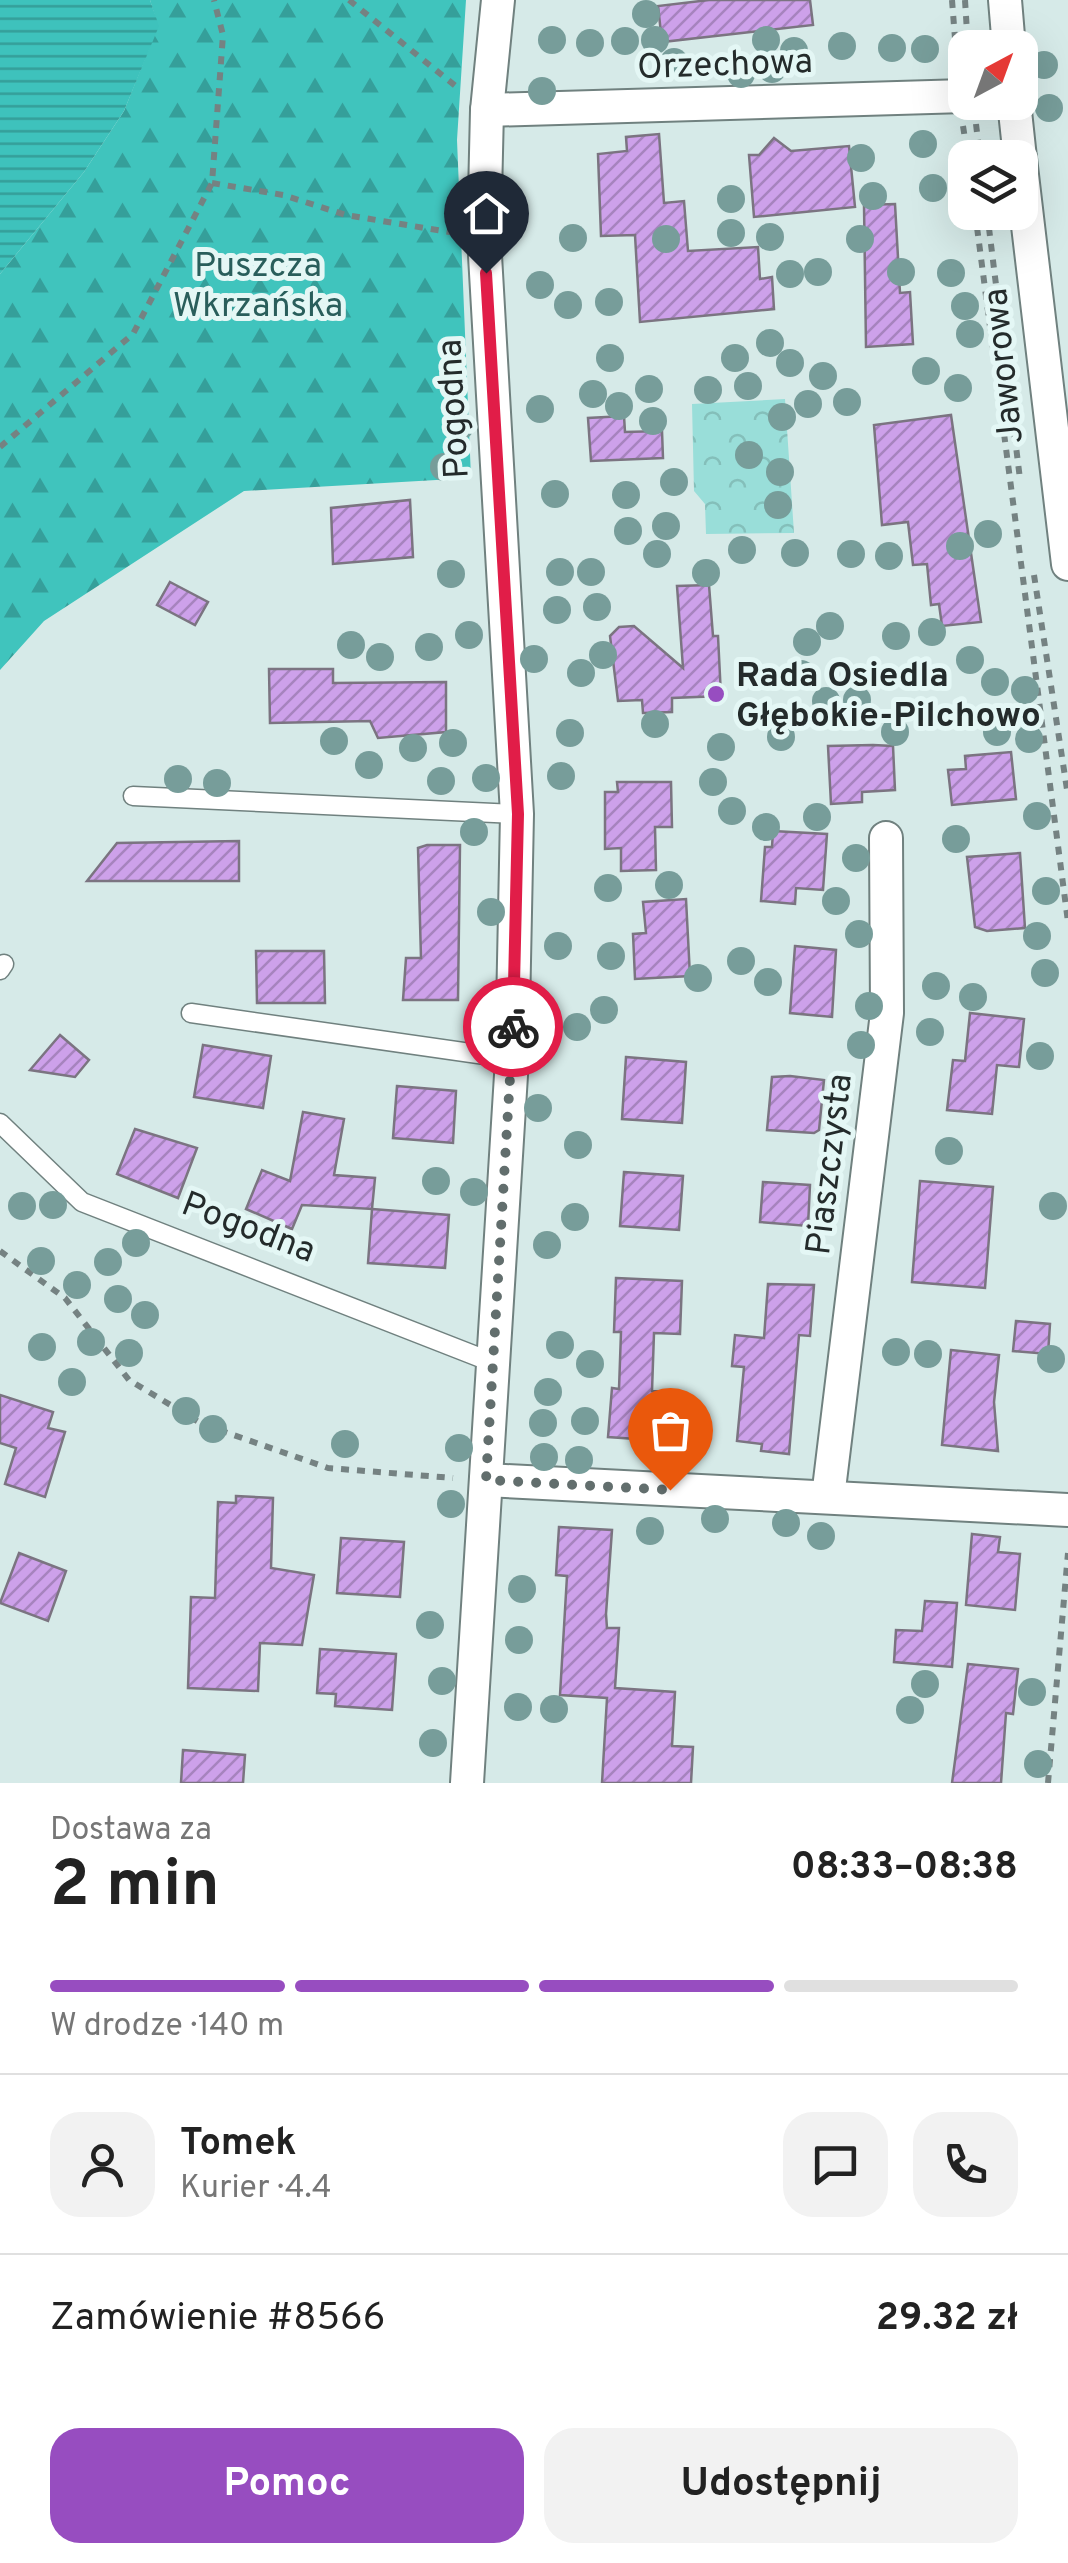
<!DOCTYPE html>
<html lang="pl">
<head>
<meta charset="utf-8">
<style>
	:root { --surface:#fff; --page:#f2f2f2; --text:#222; --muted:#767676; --line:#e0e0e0; --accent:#974dc0 }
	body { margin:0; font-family:Overpass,sans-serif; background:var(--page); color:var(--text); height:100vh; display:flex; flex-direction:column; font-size:38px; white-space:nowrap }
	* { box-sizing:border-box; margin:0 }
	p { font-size:32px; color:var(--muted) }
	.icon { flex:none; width:55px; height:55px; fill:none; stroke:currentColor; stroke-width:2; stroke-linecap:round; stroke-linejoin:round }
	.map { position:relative; height:1783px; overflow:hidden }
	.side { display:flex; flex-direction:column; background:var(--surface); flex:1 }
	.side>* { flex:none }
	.needle { width:65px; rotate:41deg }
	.buttons { position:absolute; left:948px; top:30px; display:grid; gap:20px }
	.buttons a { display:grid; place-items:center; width:90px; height:90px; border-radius:20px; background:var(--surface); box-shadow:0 10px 40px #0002; font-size:50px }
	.pin { position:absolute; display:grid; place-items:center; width:85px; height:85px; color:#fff; margin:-102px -42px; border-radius:50% 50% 50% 0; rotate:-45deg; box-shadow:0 0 10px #0007 }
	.pin .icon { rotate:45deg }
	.courier { position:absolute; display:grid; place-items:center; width:100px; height:100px; margin:-50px; border:8px solid #e11d48; border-radius:50%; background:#fff; color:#222; box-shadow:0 2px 12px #0007 }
	.headline em { font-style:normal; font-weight:700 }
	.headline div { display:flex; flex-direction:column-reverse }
	.headline { display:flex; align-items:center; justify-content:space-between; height:170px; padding:0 50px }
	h1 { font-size:65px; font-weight:700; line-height:75px }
	.bar { display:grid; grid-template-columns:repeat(4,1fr); gap:15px 10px; align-content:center; height:120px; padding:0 50px }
	.bar i { height:12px; border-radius:8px; background:var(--line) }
	.bar .selected { background:var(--accent) }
	.bar p { grid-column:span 4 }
	.line { display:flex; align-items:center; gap:25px; padding:0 50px; border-top:2px solid var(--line) }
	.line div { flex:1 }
	.round { display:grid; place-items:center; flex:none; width:105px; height:105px; border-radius:30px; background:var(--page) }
	.action { display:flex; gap:20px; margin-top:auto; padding:20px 50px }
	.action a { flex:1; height:115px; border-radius:30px; background:var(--accent); color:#fff; font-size:40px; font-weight:700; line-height:115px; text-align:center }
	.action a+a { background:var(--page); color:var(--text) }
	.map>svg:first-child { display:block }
</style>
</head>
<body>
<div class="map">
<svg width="1068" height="1783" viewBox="0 0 1068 1783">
	<defs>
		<pattern id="forest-firs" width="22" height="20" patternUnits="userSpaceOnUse" patternTransform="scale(2.5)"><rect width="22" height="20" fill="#40c4bd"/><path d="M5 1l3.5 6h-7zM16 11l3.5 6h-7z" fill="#359f9a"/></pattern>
		<pattern id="park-crowns" width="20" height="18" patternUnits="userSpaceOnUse" patternTransform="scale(2.5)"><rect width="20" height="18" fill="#99ded9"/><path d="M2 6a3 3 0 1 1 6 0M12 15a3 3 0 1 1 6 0" fill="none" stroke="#84bfba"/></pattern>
		<pattern id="water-rules" width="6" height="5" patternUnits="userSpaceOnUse" patternTransform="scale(2.5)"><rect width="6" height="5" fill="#3ec2bc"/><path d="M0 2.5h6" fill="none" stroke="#349e99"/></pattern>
		<pattern id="building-hatch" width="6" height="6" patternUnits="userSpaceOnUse" patternTransform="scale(2.5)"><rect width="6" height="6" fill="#cda1ea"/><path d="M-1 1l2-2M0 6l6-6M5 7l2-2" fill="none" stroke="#a683be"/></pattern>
	</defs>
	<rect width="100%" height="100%" fill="#d6eae8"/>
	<path fill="url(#forest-firs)" d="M150,0H466L457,140L471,478L244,491L44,621L0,670V274L84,172L124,111L158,26Z"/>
	<path fill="url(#park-crowns)" d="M785,399L794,533L706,534L705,504L694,491L692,404Z"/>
	<path fill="url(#water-rules)" d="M0,0H150L159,26L124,111L84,172L0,274Z"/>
	<g fill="url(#building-hatch)" stroke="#7b7481" stroke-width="2.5">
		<path d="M709,0H810L813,25L662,42L658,6Z"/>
		<path d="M659,134L664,203L684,201L688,251L758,247L760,279L772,277L774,309L640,322L635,235L601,236L598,154L627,151L626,137Z"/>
		<path d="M774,138L791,151L849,146L855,207L754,217L749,155H759Z"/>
		<path d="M895,204L900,293L910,292L913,344L866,347L864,205Z"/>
		<path d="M951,415L981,622L942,626L939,604L931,605L927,564L913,565L908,522L882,525L874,425Z"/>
		<path d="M624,416L625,432L662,431L663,458L591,461L588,418Z"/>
		<path d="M410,500L413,557L333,564L331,508Z"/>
		<path d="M170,582L208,602L195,625L157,605Z"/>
		<path d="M709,585L713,636H718L721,696L672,698V712L643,713L642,700L618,701L610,636L619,627L634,626L683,668L677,586Z"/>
		<path d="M269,669H333V683L446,682V732L378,738L370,721L270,723Z"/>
		<path d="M873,745L893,746L895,790L862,792V802L831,804L828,746Z"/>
		<path d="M1011,752L1016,799L952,805L948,770L966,769L965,756Z"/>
		<path d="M617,782H671L672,827H655L656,870L621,871V848L605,849V792H618Z"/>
		<path d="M773,831L827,834L823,890L796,888L795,904L761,901L765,847H772Z"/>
		<path d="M239,841V881H87L117,843Z"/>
		<path d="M427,845H460L458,1000H403L406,958H421L418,848Z"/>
		<path d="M1020,853L1025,928L987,931L975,927L967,857Z"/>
		<path d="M686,899L690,976L635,979L633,934L646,933L643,902Z"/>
		<path d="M795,946L836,950L832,1017L790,1013Z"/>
		<path d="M256,951H324L325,1003H257Z"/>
		<path d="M970,1013L1024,1019L1019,1067L997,1065L992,1114L947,1110L953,1060L965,1061Z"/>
		<path d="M60,1035L89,1060L75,1077L30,1070Z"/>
		<path d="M203,1045L271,1056L263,1108L194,1097Z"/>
		<path d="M626,1057L686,1062L682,1123L622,1119Z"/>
		<path d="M790,1076L824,1080L819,1130L814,1133L767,1130L772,1077Z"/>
		<path d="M397,1086L456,1091L453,1143L393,1138Z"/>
		<path d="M303,1112L344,1119L334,1175L375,1178L372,1209L302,1205L292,1229L246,1209L262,1170L290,1181Z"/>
		<path d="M135,1129L197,1148L178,1198L117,1174Z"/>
		<path d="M624,1172L683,1176L679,1230L620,1226Z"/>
		<path d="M920,1181L993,1187L985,1288L912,1282Z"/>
		<path d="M763,1182L810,1185L808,1226L760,1222Z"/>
		<path d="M372,1209L449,1215L445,1268L368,1263Z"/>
		<path d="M616,1278L682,1281L680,1334L654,1333L652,1391L669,1392L665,1441L608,1437L612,1388L619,1389L621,1332H614Z"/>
		<path d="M768,1284L814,1285L810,1336L799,1335L789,1454L761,1451L762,1444L737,1441L744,1367L732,1366L735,1335L764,1338Z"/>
		<path d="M1016,1321L1050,1324L1048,1354L1013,1351Z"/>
		<path d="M951,1350L999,1355L994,1402L998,1451L942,1445Z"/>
		<path d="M0,1395L53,1412L48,1428L65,1432L45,1497L5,1484L16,1448L0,1443Z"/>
		<path d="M236,1496L273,1498L271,1568L314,1575L302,1645L260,1643L258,1691L188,1688L191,1597L215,1598L218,1502L236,1503Z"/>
		<path d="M559,1527L612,1530L606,1614L607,1628H619L615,1688L675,1692L672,1746L693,1747L691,1783H602L607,1698L560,1695L567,1576L556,1575Z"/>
		<path d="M972,1534L1000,1537L998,1552L1020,1554L1015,1610L966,1605Z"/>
		<path d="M341,1538L404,1542L400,1597L337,1593Z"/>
		<path d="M19,1553L66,1571L48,1621L0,1603Z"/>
		<path d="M925,1601L957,1603L952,1667L894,1662L896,1630L922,1631Z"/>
		<path d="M320,1649L396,1654L392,1710L335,1706L336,1694L317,1693Z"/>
		<path d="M968,1664L1018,1669L1013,1714L1006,1713L1001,1783H952Z"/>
		<path d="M183,1750L245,1755L243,1783H181Z"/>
	</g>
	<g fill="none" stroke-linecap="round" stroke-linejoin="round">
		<defs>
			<g id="service">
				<path d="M133,796L517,814"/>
				<path d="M0,970L4,964"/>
				<path d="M191,1013L512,1059"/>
				<path d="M0,1123L82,1202L494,1363"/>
			</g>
			<g id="minor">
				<path d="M1005,0L1009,48"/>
				<path d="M1014,102L1020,158"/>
				<path d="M487,110L965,96"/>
				<path d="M1020,158L1068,564"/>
				<path d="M486,1480L1068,1510"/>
				<path d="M828,1497L887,1013L886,838"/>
				<path d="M467,1783L512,1059L517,814L484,238L487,110L498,0"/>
			</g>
		</defs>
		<use href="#service" stroke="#70817f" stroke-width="21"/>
		<use href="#minor" stroke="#70817f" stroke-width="36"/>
		<g stroke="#758282" stroke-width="6" stroke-dasharray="8 8" stroke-linecap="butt">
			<path d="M349,0L458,88"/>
			<path d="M952,0L957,64"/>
			<path d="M965,0L968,48"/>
			<path d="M976,124L980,158"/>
			<path d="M963,126L968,158"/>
			<path d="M212,183L283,195L346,215L455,233"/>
			<path d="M975,212L1068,922"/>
			<path d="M987,212L1020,479"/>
			<path d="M0,447L133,334L212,183L223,35L214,0"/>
			<path d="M1034,575L1068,796"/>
			<path d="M0,1251L65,1298L129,1380L202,1424L328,1468L453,1478"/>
			<path d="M1048,1783L1068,1553"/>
		</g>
		<use href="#service" stroke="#fff" stroke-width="18"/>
		<use href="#minor" stroke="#fff" stroke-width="32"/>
	</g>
	<g fill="#779d9a">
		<circle cx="646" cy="14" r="14"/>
		<circle cx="552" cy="40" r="14"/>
		<circle cx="655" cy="40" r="14"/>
		<circle cx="766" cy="40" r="14"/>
		<circle cx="625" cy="41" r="14"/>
		<circle cx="590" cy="43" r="14"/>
		<circle cx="842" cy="46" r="14"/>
		<circle cx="892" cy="48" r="14"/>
		<circle cx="925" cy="49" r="14"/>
		<circle cx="794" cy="51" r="14"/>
		<circle cx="674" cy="62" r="14"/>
		<circle cx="1044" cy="65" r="14"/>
		<circle cx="772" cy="69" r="14"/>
		<circle cx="741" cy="74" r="14"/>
		<circle cx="542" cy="91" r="14"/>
		<circle cx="1049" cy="108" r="14"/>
		<circle cx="923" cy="144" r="14"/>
		<circle cx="861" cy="158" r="14"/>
		<circle cx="933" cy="188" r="14"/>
		<circle cx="873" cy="196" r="14"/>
		<circle cx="731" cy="199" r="14"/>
		<circle cx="731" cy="233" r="14"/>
		<circle cx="770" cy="237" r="14"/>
		<circle cx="573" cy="238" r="14"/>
		<circle cx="666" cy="239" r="14"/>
		<circle cx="860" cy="239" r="14"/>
		<circle cx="818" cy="272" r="14"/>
		<circle cx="901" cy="272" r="14"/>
		<circle cx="951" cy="273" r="14"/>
		<circle cx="790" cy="274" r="14"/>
		<circle cx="540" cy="285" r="14"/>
		<circle cx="609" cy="302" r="14"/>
		<circle cx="568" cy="305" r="14"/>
		<circle cx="965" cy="306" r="14"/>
		<circle cx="970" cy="334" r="14"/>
		<circle cx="770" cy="343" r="14"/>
		<circle cx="610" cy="358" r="14"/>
		<circle cx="735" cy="358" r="14"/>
		<circle cx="790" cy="363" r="14"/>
		<circle cx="926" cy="371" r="14"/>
		<circle cx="823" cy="376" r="14"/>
		<circle cx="748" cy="386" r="14"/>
		<circle cx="958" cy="388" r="14"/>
		<circle cx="649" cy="389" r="14"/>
		<circle cx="708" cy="390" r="14"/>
		<circle cx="593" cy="394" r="14"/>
		<circle cx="847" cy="402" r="14"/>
		<circle cx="808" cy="404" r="14"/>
		<circle cx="619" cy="406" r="14"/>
		<circle cx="540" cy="409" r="14"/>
		<circle cx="782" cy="417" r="14"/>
		<circle cx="653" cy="421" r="14"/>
		<circle cx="460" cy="426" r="14"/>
		<circle cx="749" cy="455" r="14"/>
		<circle cx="444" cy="467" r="14"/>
		<circle cx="780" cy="472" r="14"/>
		<circle cx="674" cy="482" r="14"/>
		<circle cx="555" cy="494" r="14"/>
		<circle cx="626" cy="495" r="14"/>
		<circle cx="778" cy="505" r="14"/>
		<circle cx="666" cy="526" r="14"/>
		<circle cx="628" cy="531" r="14"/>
		<circle cx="988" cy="534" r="14"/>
		<circle cx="960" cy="546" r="14"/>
		<circle cx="742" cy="550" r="14"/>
		<circle cx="795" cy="553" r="14"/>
		<circle cx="657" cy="554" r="14"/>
		<circle cx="851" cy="554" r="14"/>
		<circle cx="889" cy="556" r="14"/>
		<circle cx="560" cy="572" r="14"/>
		<circle cx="591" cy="572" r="14"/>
		<circle cx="706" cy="573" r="14"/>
		<circle cx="451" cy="574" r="14"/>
		<circle cx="597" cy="607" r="14"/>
		<circle cx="557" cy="610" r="14"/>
		<circle cx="830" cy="626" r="14"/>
		<circle cx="932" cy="632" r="14"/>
		<circle cx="469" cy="635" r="14"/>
		<circle cx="896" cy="636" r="14"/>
		<circle cx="807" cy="642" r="14"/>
		<circle cx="351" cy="645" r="14"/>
		<circle cx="429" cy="647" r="14"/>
		<circle cx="603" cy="655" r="14"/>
		<circle cx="380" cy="657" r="14"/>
		<circle cx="534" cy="659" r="14"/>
		<circle cx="970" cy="660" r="14"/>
		<circle cx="581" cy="673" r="14"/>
		<circle cx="801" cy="674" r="14"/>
		<circle cx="995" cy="682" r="14"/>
		<circle cx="1025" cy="690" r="14"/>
		<circle cx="857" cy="700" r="14"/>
		<circle cx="826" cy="701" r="14"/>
		<circle cx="655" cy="724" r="14"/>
		<circle cx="895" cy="732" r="14"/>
		<circle cx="997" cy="732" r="14"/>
		<circle cx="570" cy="733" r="14"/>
		<circle cx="781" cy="737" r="14"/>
		<circle cx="1029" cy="739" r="14"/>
		<circle cx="334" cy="741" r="14"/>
		<circle cx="453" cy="743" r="14"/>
		<circle cx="721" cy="747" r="14"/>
		<circle cx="413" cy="748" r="14"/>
		<circle cx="369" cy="765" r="14"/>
		<circle cx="561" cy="776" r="14"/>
		<circle cx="486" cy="778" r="14"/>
		<circle cx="178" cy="779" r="14"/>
		<circle cx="441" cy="781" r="14"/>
		<circle cx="713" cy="782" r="14"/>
		<circle cx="217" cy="783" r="14"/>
		<circle cx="732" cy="811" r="14"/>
		<circle cx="1037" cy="816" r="14"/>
		<circle cx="817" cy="817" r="14"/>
		<circle cx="766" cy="827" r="14"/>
		<circle cx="474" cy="832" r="14"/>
		<circle cx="956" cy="839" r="14"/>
		<circle cx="856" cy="858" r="14"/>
		<circle cx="669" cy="885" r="14"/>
		<circle cx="608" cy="888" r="14"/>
		<circle cx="1046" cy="891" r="14"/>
		<circle cx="836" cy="901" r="14"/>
		<circle cx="491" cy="912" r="14"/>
		<circle cx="859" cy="934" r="14"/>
		<circle cx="1037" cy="936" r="14"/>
		<circle cx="558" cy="946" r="14"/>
		<circle cx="611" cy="956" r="14"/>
		<circle cx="741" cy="961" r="14"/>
		<circle cx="1045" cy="973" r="14"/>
		<circle cx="698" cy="978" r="14"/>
		<circle cx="768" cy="982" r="14"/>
		<circle cx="936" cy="986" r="14"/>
		<circle cx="973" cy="997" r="14"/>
		<circle cx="540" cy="1006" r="14"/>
		<circle cx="869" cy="1006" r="14"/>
		<circle cx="604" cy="1010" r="14"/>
		<circle cx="577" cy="1027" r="14"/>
		<circle cx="930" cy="1032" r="14"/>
		<circle cx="861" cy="1045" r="14"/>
		<circle cx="1040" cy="1056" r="14"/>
		<circle cx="538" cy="1108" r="14"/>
		<circle cx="578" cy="1145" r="14"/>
		<circle cx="949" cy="1151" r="14"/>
		<circle cx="436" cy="1181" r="14"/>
		<circle cx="474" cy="1192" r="14"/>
		<circle cx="53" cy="1205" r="14"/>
		<circle cx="22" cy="1206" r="14"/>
		<circle cx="1053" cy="1206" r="14"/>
		<circle cx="575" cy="1217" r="14"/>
		<circle cx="136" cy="1243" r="14"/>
		<circle cx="547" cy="1245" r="14"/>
		<circle cx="41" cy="1261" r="14"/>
		<circle cx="108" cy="1262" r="14"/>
		<circle cx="77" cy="1285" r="14"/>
		<circle cx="118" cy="1299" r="14"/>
		<circle cx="145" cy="1315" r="14"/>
		<circle cx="91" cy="1342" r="14"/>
		<circle cx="560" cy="1345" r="14"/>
		<circle cx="42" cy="1347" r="14"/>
		<circle cx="896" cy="1352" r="14"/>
		<circle cx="129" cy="1353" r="14"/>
		<circle cx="928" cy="1354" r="14"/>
		<circle cx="1051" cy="1359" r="14"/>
		<circle cx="590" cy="1364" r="14"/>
		<circle cx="72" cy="1382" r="14"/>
		<circle cx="548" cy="1392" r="14"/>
		<circle cx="186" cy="1411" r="14"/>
		<circle cx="585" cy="1421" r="14"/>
		<circle cx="543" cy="1423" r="14"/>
		<circle cx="213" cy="1429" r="14"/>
		<circle cx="345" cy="1444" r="14"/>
		<circle cx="459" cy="1448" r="14"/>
		<circle cx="544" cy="1457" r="14"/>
		<circle cx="579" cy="1460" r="14"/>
		<circle cx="451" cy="1504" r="14"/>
		<circle cx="715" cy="1519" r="14"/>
		<circle cx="786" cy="1523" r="14"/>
		<circle cx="650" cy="1531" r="14"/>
		<circle cx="821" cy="1536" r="14"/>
		<circle cx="522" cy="1589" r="14"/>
		<circle cx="430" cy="1625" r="14"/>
		<circle cx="519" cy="1640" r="14"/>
		<circle cx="442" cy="1681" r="14"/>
		<circle cx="925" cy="1684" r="14"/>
		<circle cx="1032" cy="1692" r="14"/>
		<circle cx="518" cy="1707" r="14"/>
		<circle cx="554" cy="1709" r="14"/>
		<circle cx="910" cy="1710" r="14"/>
		<circle cx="433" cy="1743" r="14"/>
		<circle cx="1038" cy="1764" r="14"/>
	</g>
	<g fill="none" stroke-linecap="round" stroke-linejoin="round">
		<path stroke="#626e6d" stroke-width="10" stroke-dasharray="0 18" d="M513,1027L486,1480L670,1490"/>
		<path stroke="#e11d48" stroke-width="12" d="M486,273L518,814L513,1027"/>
	</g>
	<circle fill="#974dc0" stroke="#e4f7f5" stroke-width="4" cx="716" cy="694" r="10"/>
	<g text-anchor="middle" stroke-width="10" stroke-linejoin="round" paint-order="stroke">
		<g font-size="35" fill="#242b2b" stroke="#e4f7f5">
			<text transform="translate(725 63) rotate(-2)" y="12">Orzechowa</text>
			<text transform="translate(1002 366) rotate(-96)" y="12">Jaworowa</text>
			<text transform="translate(452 409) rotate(-93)" y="12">Pogodna</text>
			<text transform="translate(828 1164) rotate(-83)" y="12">Piaszczysta</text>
			<text transform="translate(249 1226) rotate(21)" y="12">Pogodna</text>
		</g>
		<g font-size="35" fill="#295e5b" stroke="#e4f7f5">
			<text x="258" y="276">Puszcza<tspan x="258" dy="40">Wkrzańska</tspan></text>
		</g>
		<g font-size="35" font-weight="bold" fill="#242b2b" stroke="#e4f7f5" text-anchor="start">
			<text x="736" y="686">Rada Osiedla<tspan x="736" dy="40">Głębokie-Pilchowo</tspan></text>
		</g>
	</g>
</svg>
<div class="buttons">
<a><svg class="needle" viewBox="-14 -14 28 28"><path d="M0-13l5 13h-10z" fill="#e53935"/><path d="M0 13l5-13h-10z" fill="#767676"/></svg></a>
<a><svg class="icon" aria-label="layers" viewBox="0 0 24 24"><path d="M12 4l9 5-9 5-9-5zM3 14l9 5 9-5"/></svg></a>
</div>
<div class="pin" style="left:670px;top:1490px;background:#ea580c"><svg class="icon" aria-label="bag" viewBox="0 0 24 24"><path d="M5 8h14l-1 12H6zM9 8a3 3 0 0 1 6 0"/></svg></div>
<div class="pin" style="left:486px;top:273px;background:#1f2937"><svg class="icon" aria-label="home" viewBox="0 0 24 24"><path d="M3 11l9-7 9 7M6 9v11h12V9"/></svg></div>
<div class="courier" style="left:513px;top:1027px"><svg class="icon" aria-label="bike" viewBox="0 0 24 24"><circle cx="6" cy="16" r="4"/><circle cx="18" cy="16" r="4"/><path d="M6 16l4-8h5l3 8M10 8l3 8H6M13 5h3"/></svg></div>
</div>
<section class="side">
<div class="headline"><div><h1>2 min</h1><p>Dostawa za</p></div><em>08:33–08:38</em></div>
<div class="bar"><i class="selected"></i><i class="selected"></i><i class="selected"></i><i></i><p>W drodze · 140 m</p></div>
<div class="line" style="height:180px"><a class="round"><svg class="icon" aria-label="person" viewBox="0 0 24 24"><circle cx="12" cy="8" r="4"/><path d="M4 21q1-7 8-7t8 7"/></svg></a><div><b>Tomek</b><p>Kurier · 4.4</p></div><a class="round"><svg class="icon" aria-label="chat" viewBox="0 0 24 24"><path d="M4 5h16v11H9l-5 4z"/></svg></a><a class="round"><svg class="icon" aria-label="phone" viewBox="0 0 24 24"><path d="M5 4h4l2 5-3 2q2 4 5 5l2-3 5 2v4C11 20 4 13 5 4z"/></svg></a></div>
<div class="line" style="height:130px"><div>Zamówienie #8566</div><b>29.32 zł</b></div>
<div class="action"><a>Pomoc</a><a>Udostępnij</a></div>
</section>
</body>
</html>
